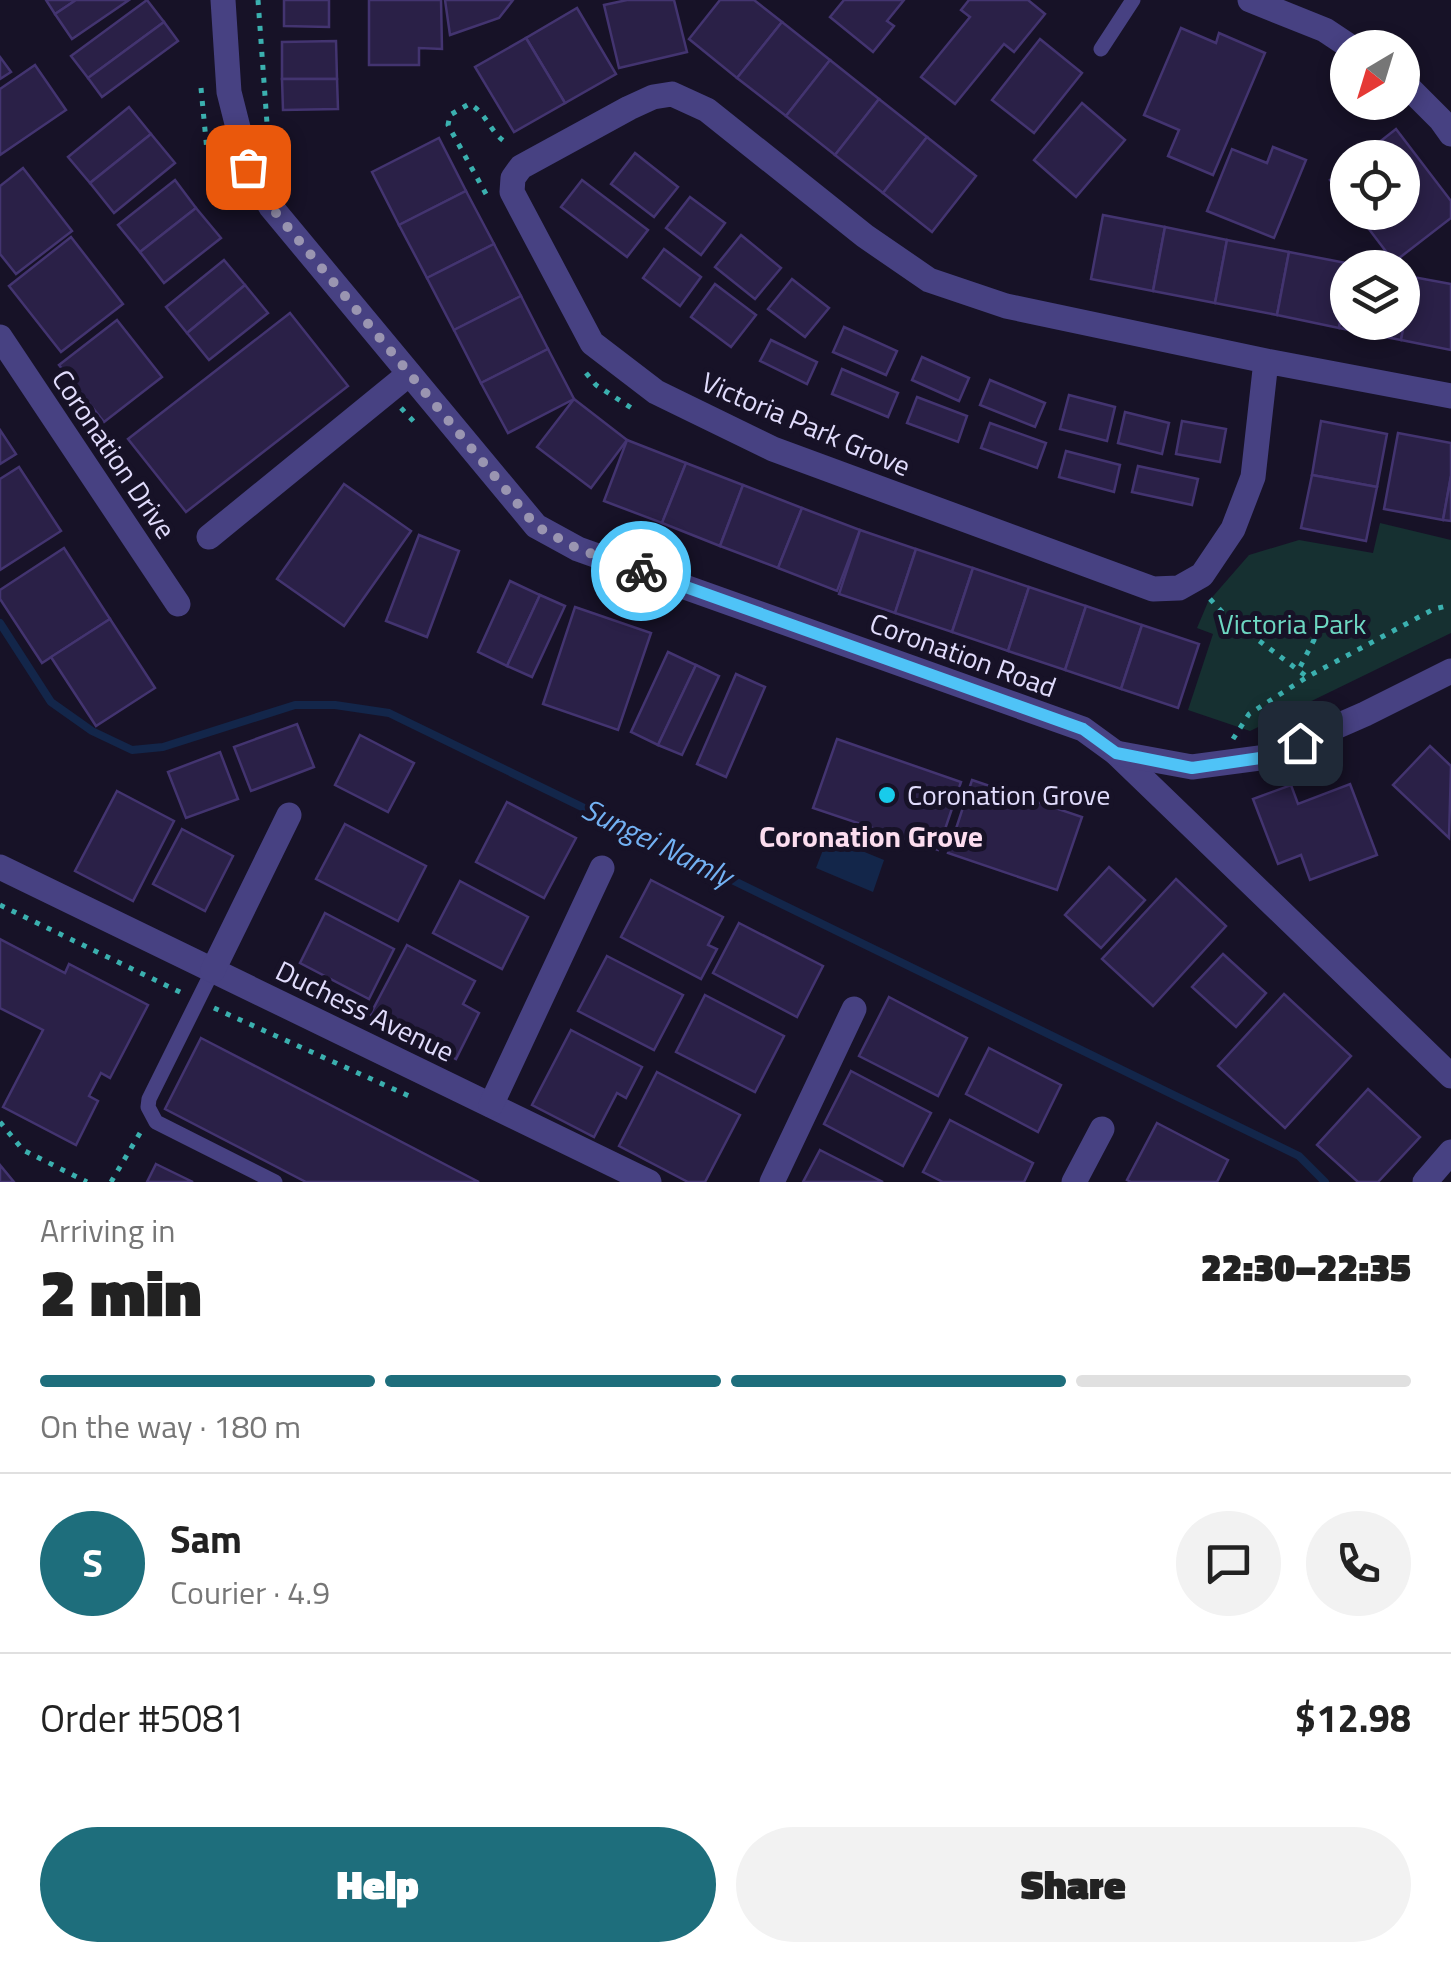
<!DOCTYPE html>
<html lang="en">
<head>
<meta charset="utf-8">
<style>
	:root { --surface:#fff; --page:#f2f2f2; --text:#222; --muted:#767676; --line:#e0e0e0; --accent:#1e6e7c }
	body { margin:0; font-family:"Titillium Web",sans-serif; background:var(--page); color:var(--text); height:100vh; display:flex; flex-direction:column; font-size:38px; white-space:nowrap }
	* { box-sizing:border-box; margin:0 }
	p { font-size:32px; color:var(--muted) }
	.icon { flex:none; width:55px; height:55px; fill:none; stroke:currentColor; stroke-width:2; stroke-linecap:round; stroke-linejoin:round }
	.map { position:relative; height:1182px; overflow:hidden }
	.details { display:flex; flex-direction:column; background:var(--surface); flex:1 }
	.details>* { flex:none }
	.needle { width:65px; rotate:218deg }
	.tools { position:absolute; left:1330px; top:30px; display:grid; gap:20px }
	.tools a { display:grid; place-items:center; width:90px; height:90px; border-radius:50%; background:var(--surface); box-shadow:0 5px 15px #0003; font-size:50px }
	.pin { position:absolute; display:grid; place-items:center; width:85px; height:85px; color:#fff; margin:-42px; border-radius:20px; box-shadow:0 5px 15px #0006 }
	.courier { position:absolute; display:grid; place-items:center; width:100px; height:100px; margin:-50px; border:8px solid #4fc3f7; border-radius:50%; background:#fff; color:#222; box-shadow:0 2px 12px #0007 }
	.overview em { font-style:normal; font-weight:800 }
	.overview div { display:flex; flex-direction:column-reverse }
	.overview { display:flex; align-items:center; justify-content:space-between; height:170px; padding:0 40px }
	h1 { font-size:65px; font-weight:800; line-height:75px }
	.bar { display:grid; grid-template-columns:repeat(4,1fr); gap:15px 10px; align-content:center; height:120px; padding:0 40px }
	.bar i { height:12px; border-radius:8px; background:var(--line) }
	.bar .active { background:var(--accent) }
	.bar p { grid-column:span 4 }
	.line { display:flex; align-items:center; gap:25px; padding:0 40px; border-top:2px solid var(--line) }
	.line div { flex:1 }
	.round { display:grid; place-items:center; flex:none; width:105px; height:105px; border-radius:52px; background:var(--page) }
	.button { display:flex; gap:20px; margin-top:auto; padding:20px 40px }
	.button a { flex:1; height:115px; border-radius:60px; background:var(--accent); color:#fff; font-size:40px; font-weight:800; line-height:115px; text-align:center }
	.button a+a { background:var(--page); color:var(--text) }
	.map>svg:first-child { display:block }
</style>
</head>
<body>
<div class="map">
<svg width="1451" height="1182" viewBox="0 0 1451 1182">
	<rect width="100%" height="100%" fill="#171227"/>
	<path fill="#163031" d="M1380,523L1451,540V633L1250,731L1188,710L1213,634L1197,628L1208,602L1249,555L1299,540L1373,553Z"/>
	<path fill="#13264a" d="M828,837L884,860L873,892L816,868Z"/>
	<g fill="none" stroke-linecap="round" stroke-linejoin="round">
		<path stroke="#13264a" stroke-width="8" d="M0,623L51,702L92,731L132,750L163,747L295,705H335L389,713L1299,1156L1325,1182"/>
	</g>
	<g fill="#2a2047" stroke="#433470" stroke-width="2.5">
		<path d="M46,0H76L55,14Z"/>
		<path d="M76,0H129L72,39L55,14Z"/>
		<path d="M147,0L164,22L88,78L71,56Z"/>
		<path d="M284,0H329V27L284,26Z"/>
		<path d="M369,0H441L442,49L419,48V65H369Z"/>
		<path d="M445,0H513L499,18L450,35Z"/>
		<path d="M627,0H674L687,52L619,68L604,5Z"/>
		<path d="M720,0H754L782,22L737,78L689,39Z"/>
		<path d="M844,0H904L887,21L894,26L873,52L830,17Z"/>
		<path d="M969,0H1028L1045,14L1014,52L1004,44L955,104L921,77L970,17L961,10Z"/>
		<path d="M577,8L616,74L565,103L526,38Z"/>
		<path d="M164,22L178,41L102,97L88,78Z"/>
		<path d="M782,22L830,60L786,116L737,78Z"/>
		<path d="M1181,28L1216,43L1219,33L1265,53L1213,175L1168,156L1179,130L1144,115Z"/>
		<path d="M526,38L565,103L514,132L475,67Z"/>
		<path d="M1040,39L1082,73L1034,133L992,100Z"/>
		<path d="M336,41L337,79H282V42Z"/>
		<path d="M0,57L11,72L0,79Z"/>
		<path d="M830,60L879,99L835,155L786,116Z"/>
		<path d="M35,65L66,110L0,155V89Z"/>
		<path d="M282,79H337L338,109L283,110Z"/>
		<path d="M879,99L927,137L883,193L835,155Z"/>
		<path d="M1082,103L1125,140L1076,197L1034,160Z"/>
		<path d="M129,107L151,134L90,183L68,157Z"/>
		<path d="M1396,129L1451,201V218L1394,262L1356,212H1402V158H1359Z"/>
		<path d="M151,134L175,163L114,213L90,183Z"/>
		<path d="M927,137L976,176L932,232L883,193Z"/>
		<path d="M439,138L466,191L399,225L372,172Z"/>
		<path d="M1273,147L1306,160L1274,238L1207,211L1232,149L1267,163Z"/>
		<path d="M635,153L678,187L654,217L611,184Z"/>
		<path d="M1348,167V202L1330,180Z"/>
		<path d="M23,168L72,231L16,274L0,254V186Z"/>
		<path d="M175,180L196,208L140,252L118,225Z"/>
		<path d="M582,180L648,230L627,257L561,207Z"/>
		<path d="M466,191L494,244L427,278L399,225Z"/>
		<path d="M690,197L725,223L701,255L666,228Z"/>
		<path d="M196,208L221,238L164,283L140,252Z"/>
		<path d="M1103,215L1165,227L1153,291L1091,279Z"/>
		<path d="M1165,227L1227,240L1215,303L1153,291Z"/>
		<path d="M741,235L781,268L755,299L715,267Z"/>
		<path d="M71,237L123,304L61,352L9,286Z"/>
		<path d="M1227,240L1289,252L1277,315L1215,303Z"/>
		<path d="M494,244L521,296L454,330L427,278Z"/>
		<path d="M664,249L701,277L680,306L643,278Z"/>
		<path d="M1289,252L1351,264L1350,268H1348V281L1339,328L1277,315Z"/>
		<path d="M224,260L245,285L187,333L166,307Z"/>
		<path d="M1402,275L1413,277L1401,340L1339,328L1348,281V322H1402Z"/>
		<path d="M1413,277L1451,284V350L1401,340Z"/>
		<path d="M792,279L829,308L805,337L768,309Z"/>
		<path d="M715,284L756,315L731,347L691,317Z"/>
		<path d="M245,285L268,313L209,360L187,333Z"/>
		<path d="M521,296L548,349L481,383L454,330Z"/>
		<path d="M290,313L348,386L186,512L128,439Z"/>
		<path d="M117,320L162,377L104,422L59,365Z"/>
		<path d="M844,327L897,351L886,375L833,352Z"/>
		<path d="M771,340L817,362L807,384L760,361Z"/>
		<path d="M548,349L574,399L508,433L481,383Z"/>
		<path d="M922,357L969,378L959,401L912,380Z"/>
		<path d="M842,369L898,393L888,417L832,394Z"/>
		<path d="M990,380L1045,403L1035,427L980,405Z"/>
		<path d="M1069,395L1115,407L1107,441L1060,429Z"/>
		<path d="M917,397L967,416L958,442L907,423Z"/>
		<path d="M574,399L627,440L591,488L537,447Z"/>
		<path d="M1125,412L1169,423L1162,454L1118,443Z"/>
		<path d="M1182,421L1226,429L1220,462L1176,454Z"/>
		<path d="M1321,421L1387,434L1377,487L1312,475Z"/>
		<path d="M990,423L1046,443L1037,468L981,448Z"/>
		<path d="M0,430L16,454L0,464Z"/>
		<path d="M1398,433L1451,443V476L1443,520L1384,509Z"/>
		<path d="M627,440L686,463L662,523L604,501Z"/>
		<path d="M1066,451L1120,465L1114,492L1059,477Z"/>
		<path d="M686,463L743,485L720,546L662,523Z"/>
		<path d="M1138,466L1198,479L1192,505L1132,492Z"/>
		<path d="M19,467L61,531L0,570V479Z"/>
		<path d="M1312,475L1377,487L1366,541L1301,528Z"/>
		<path d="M1451,476V521L1443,520Z"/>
		<path d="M344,484L411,531L344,626L277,579Z"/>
		<path d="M743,485L802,508L778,568L720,546Z"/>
		<path d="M802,508L860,530L837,591L778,568Z"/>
		<path d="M860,530L916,549L895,613L839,594Z"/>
		<path d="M419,535L459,551L427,637L386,621Z"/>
		<path d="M64,548L110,619L42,663L0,599V590Z"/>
		<path d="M916,549L973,568L952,632L895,613Z"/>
		<path d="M973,568L1029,587L1008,651L952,632Z"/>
		<path d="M510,581L540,595L507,666L478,652Z"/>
		<path d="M1029,587L1086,606L1065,670L1008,651Z"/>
		<path d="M540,595L565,606L532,677L507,666Z"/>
		<path d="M1086,606L1142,625L1121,689L1065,670Z"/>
		<path d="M575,607L651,633L618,730L543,704Z"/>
		<path d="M110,619L155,688L96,726L51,657Z"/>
		<path d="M1142,625L1199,644L1178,708L1121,689Z"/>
		<path d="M668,652L696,665L658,745L631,732Z"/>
		<path d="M696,665L719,676L682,755L658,745Z"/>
		<path d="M736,674L765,687L726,777L697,764Z"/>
		<path d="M297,724L314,767L251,791L234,747Z"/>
		<path d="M360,735L414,763L388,812L335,785Z"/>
		<path d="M837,739L961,782L938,850L813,808Z"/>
		<path d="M1430,746L1451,766L1449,838L1393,785Z"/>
		<path d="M220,752L238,799L186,818L168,772Z"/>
		<path d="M972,780L1082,817L1057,890L948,853Z"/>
		<path d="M1350,784L1377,855L1310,880L1301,855L1278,864L1253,799L1291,785L1298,804Z"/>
		<path d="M117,791L174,821L133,901L75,871Z"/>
		<path d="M507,802L576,838L544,898L476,862Z"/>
		<path d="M345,824L426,866L398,921L316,879Z"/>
		<path d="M182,829L233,856L205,911L153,884Z"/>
		<path d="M1109,867L1145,900L1101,948L1065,915Z"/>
		<path d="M1176,879L1226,926L1153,1006L1102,959Z"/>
		<path d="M651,880L723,917L708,945L717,949L701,979L621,937Z"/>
		<path d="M460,881L528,917L502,969L433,933Z"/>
		<path d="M325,913L394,949L369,999L300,963Z"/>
		<path d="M739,923L823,966L797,1017L713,973Z"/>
		<path d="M0,939L65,973L69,964L148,1005L110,1078L101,1073L89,1096L98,1101L76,1145L3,1107L43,1030L0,1008Z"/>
		<path d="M407,945L475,981L463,1004L479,1013L456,1059L370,1015Z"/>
		<path d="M1223,954L1266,993L1236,1027L1192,987Z"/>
		<path d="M607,956L683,995L654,1050L578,1011Z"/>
		<path d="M1284,994L1351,1056L1285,1128L1218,1066Z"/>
		<path d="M705,995L784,1036L755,1092L676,1052Z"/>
		<path d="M889,997L967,1038L938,1096L859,1056Z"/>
		<path d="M571,1030L642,1067L626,1098L617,1093L594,1137L532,1105Z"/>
		<path d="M201,1038L479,1182H306L165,1109Z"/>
		<path d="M989,1048L1061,1085L1038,1132L966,1094Z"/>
		<path d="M851,1071L931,1113L903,1166L824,1124Z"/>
		<path d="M657,1072L740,1115L705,1182H688L619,1146Z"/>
		<path d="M1368,1089L1420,1137L1378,1182H1358L1317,1145Z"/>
		<path d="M950,1120L1033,1163L1024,1182H943L923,1172Z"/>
		<path d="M1157,1123L1228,1160L1217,1182H1131L1127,1180Z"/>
		<path d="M820,1150L883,1182H803Z"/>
		<path d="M156,1164L193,1182H147Z"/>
		<path d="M0,1165L14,1182H0Z"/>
	</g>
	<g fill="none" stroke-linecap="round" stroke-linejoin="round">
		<g stroke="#3bb0af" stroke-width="5" stroke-dasharray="5 8" stroke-linecap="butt">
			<path d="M258,0L268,137"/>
			<path d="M201,88L207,151L222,172"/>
			<path d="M486,194L448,125L450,115L469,104C487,112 491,136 509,144"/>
			<path d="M586,373L596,385L633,409"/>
			<path d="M401,408L417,425"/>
			<path d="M1210,599L1225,615L1306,676"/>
			<path d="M1251,634L1271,620L1297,617L1314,640L1299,669"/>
			<path d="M1233,739L1249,714L1307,677L1434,609L1451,605"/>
			<path d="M0,905L182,993"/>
			<path d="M214,1008L409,1096"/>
			<path d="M0,1122L23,1150L87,1182"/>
			<path d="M111,1182L140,1133"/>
		</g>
		<g stroke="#474182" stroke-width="15">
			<path d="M1101,49L1133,0"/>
			<path d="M213,970L149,1099L148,1107L156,1122L275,1182"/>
		</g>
		<g stroke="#474182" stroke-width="25">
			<path d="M223,0L229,92L248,167L271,207L536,526L578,549L1083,729L1116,753L1451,1076"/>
			<path d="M1250,0L1325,30L1352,48"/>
			<path d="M1402,81L1441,120L1451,134"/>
			<path d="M0,337L178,604"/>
			<path d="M1266,361L1253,477L1233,529L1202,575L1179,588L1153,589L773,449L656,392L592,343L512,192L513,178L521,167L629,108L653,97L672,94L707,110L865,236L929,280L1006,306L1266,361L1451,396"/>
			<path d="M209,537L409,374"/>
			<path d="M1116,753L1192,767L1267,757L1365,714L1451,671"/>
			<path d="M0,867L649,1182"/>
			<path d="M213,970L289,815"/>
			<path d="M491,1105L602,868"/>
			<path d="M772,1182L854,1009"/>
			<path d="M1074,1182L1102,1129"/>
			<path d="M1425,1182L1451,1152"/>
		</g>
	</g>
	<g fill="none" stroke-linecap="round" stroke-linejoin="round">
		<path stroke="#9a95b1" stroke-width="10" stroke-dasharray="0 18" d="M248,167L271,207L536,526L578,549L641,571"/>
		<path stroke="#4fc3f7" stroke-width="12" d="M641,571L1083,729L1116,753L1192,768L1267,757L1300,743"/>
	</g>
	<circle fill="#18cbeb" stroke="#171227" stroke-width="4" cx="887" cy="795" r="10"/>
	<g text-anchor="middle" stroke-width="10" stroke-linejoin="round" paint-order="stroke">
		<g font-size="28" fill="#e1dcfc" stroke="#171227">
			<text transform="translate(806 424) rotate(23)" y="10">Victoria Park Grove</text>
			<text transform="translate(114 454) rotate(56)" y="10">Coronation Drive</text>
			<text transform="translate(963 655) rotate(20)" y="10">Coronation Road</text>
			<text transform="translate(365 1011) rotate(26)" y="10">Duchess Avenue</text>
		</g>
		<g font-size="28" fill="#6dd7c2" stroke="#171227">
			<text x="1292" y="634">Victoria Park</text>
		</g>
		<g font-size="28" fill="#e1dcfc" stroke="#171227" text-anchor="start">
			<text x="907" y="805">Coronation Grove</text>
		</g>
		<g font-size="30" font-weight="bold" fill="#fcddef" stroke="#171227">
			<text x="871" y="847">Coronation Grove</text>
		</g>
		<g font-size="30" font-style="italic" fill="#73b1f3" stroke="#171227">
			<text transform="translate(657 843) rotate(26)" y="10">Sungei Namly</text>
		</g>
	</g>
</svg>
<div class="tools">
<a><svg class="needle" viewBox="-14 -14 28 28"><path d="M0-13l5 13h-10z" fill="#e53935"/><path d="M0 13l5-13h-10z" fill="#767676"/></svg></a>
<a><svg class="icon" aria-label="locate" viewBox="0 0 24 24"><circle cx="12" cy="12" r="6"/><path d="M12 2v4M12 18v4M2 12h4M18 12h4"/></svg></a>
<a><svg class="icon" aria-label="layers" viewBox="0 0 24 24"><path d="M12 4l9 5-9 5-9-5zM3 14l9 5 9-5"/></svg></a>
</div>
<div class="pin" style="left:248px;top:167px;background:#ea580c"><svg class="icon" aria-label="bag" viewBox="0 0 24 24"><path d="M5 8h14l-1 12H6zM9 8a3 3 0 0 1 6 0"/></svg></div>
<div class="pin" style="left:1300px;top:743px;background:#1f2937"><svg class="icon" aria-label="home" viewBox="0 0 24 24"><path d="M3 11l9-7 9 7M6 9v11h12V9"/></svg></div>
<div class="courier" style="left:641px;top:571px"><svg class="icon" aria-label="bike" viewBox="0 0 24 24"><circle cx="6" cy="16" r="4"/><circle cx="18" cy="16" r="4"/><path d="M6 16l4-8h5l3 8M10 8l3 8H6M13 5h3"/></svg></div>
</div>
<section class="details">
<div class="overview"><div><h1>2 min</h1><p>Arriving in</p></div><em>22:30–22:35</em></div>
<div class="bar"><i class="active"></i><i class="active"></i><i class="active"></i><i></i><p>On the way · 180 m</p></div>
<div class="line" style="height:180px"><b class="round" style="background:var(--accent);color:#fff">S</b><div><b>Sam</b><p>Courier · 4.9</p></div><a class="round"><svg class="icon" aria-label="chat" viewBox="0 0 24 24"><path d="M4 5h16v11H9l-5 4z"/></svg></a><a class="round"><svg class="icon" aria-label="phone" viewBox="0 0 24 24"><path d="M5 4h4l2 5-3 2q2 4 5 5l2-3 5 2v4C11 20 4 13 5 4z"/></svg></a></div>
<div class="line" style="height:130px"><div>Order #5081</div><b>$12.98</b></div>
<div class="button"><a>Help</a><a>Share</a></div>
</section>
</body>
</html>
